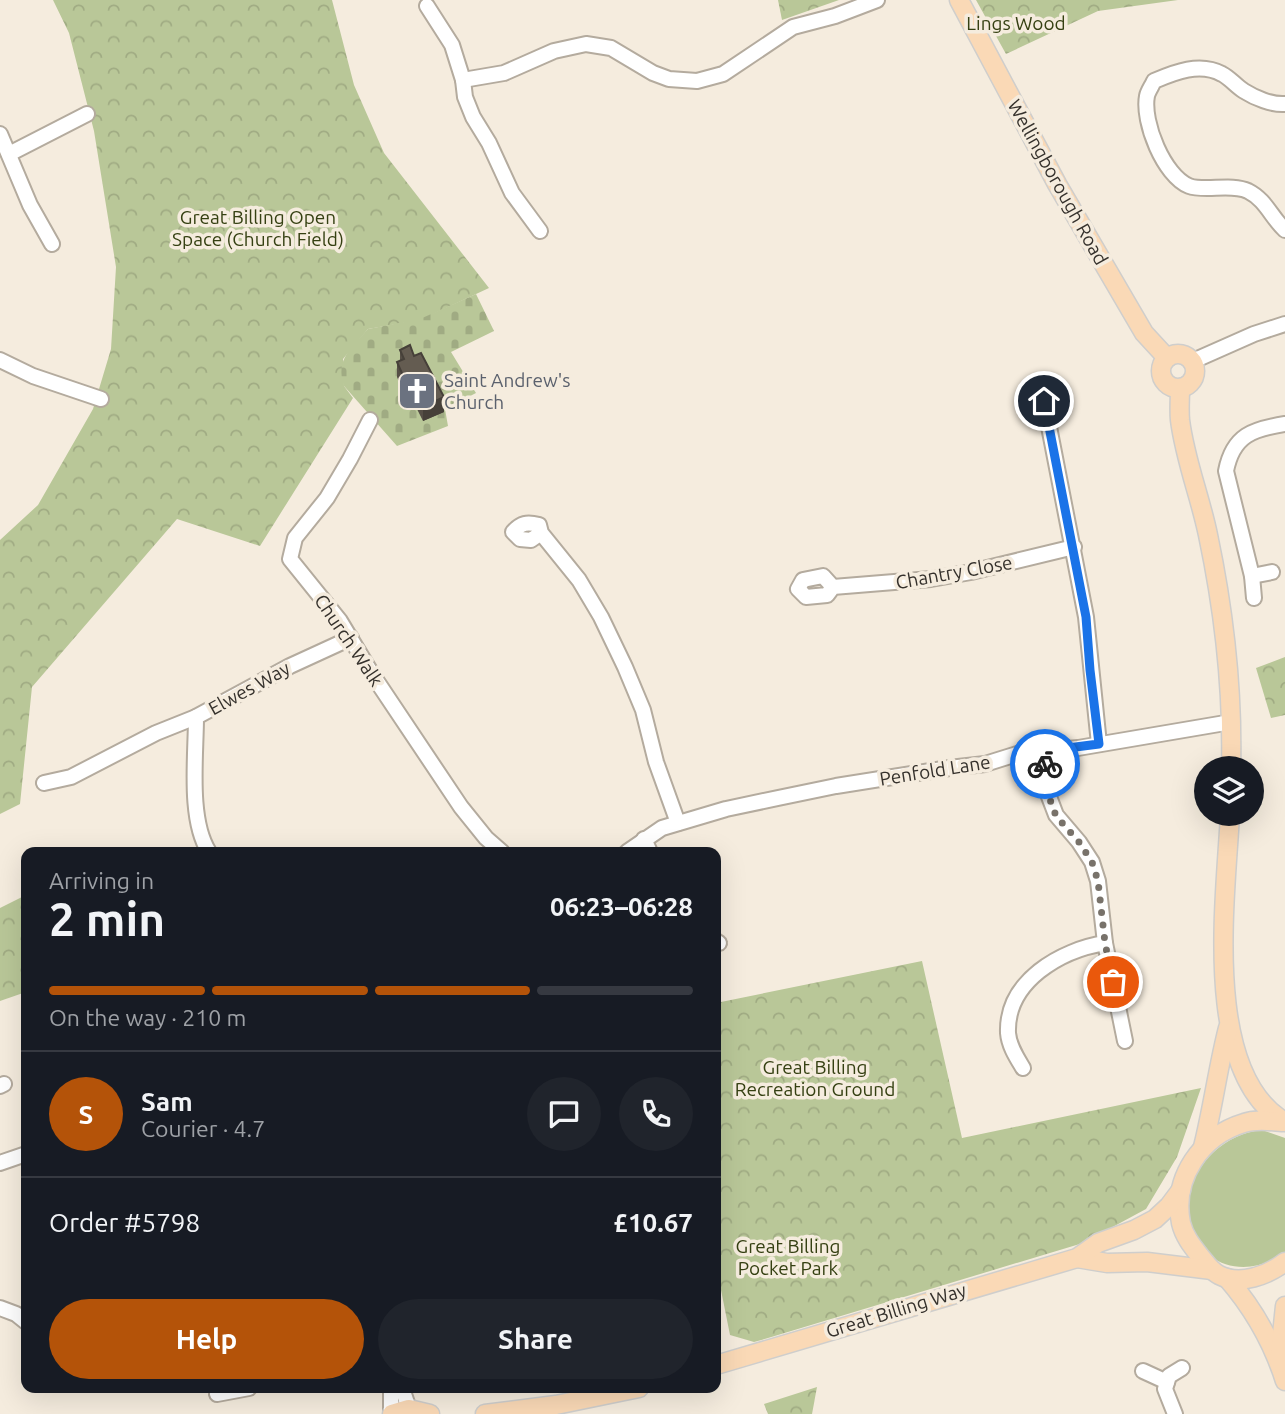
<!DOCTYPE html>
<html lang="en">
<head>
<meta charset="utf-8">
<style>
	:root { --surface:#171b24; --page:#20242c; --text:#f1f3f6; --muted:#9ea1a6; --line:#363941; --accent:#b45309 }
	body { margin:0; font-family:Ubuntu,sans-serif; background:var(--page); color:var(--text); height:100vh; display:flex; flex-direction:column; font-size:26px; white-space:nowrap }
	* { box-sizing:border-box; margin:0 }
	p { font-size:23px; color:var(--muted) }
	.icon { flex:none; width:38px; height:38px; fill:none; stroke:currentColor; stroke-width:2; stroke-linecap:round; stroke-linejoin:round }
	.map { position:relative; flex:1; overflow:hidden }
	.side { position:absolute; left:21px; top:847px; width:700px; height:546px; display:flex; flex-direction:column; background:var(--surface); border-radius:14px; box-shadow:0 7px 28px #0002 }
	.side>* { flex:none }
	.buttons { position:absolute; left:1194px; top:756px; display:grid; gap:14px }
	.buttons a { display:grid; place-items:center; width:70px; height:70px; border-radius:50%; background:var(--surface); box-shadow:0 7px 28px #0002; font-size:35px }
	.pin { position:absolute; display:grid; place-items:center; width:60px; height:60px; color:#fff; margin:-30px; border:4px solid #fff; border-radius:50%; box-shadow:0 2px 7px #0007 }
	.courier { position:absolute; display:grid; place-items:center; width:70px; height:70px; margin:-35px; border:5px solid #1a73e8; border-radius:50%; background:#fff; color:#222; box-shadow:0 2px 9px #0007 }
	.head em { font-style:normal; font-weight:700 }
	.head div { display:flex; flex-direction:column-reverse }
	.head { display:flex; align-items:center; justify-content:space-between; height:119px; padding:0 28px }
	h1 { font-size:46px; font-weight:700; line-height:52px }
	.bar { display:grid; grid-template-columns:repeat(4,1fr); gap:10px 7px; align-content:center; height:84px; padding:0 28px }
	.bar i { height:9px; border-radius:5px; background:var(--line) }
	.bar .on { background:var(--accent) }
	.bar p { grid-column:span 4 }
	.line { display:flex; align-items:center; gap:18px; padding:0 28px; border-top:2px solid var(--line) }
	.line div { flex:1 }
	.round { display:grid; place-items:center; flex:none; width:74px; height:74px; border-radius:37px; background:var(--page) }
	.primary-button { display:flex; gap:14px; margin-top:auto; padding:14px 28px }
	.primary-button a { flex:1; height:80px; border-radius:42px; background:var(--accent); color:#fff; font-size:28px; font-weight:700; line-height:80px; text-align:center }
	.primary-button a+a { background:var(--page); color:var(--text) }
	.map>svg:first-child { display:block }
</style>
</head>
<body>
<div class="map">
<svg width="1285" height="1414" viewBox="0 0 1285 1414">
	<defs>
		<pattern id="forest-crowns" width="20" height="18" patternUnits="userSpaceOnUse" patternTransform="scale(1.75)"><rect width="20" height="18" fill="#b9c798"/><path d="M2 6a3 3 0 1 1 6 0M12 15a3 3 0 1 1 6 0" fill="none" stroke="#a0ab83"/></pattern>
		<pattern id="cemetery-stones" width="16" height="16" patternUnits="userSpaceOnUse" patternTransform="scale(1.75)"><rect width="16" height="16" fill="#b9c798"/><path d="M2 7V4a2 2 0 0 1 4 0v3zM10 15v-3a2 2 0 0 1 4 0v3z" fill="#a0ab83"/></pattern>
	</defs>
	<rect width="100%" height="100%" fill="#f5ecde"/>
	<path fill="#b9c798" d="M1255,1131H1265L1285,1138V1253C1250,1278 1201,1270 1190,1223C1179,1180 1215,1138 1255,1131Z"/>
	<g fill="url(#forest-crowns)">
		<path d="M53,0H332L354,85L384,153L489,288L420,320L368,329L343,359L344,386L353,398L260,546L177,519L32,687L20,804L0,814V540L38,505L93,409L111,349L116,267L94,131L69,33Z"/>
		<path d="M778,0H839L782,20Z"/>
		<path d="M976,0H1178L1098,11L1006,54Z"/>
		<path d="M1285,657V715L1271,718L1256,668Z"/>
		<path d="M26,895V992L0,1001V908Z"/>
		<path d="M922,961L962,1138L1201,1088L1177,1157L1146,1209L1083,1243L768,1338L754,1342L730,1335L716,1265V1003Z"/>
		<path d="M817,1387L812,1414H768L764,1404Z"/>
	</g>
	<path fill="url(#cemetery-stones)" d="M476,294L494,331L451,352L476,393L445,409L448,426L397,446L344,386C335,359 352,347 368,329L420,319Z"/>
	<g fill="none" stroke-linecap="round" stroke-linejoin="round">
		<defs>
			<g id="minor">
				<path d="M427,6L452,45L463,80L504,73L554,51L586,44L611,48L653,73L669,79L697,81L723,74L793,27L835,16L877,0"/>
				<path d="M463,80L465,97L473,117L489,143L512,193L540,231"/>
				<path d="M1285,104C1272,105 1255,98 1244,91C1236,86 1230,78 1222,74C1200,62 1175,72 1154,81C1152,86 1148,91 1147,96C1142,122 1164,176 1189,186C1205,192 1231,183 1248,191C1266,200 1271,217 1285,230"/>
				<path d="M0,134L30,205L52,244"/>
				<path d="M9,154L87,114"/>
				<path d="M0,360L33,376L101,399"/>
				<path d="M1193,361L1254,334L1285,324"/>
				<path d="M1044,401L1086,617L1099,744"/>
				<path d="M370,420L350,459L327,498L295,538L290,559L340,621L372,674L461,807L486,838L502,852"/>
				<path d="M541,533L539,525C527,522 521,523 513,532L520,539L531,540L541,533L579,580L601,617L625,667L643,710L656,762L678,823"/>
				<path d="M1252,576L1272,572"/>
				<path d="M833,587L823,576L803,580L798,589L806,597L827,595L833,587L931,579L971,572L1074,547"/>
				<path d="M1254,598L1252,576L1226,471C1233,435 1253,429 1285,424"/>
				<path d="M1044,751L1048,794L1056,815L1079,842L1092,862L1098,881L1105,943L1125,1041"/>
				<path d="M44,783L71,777L156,733L196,717"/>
				<path d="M644,839L650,852"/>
				<path d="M209,852C188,819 196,756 196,717L290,666L351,638"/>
				<path d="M627,852L662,828L726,809L778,798L836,786L949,768L985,764L1017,754L1078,748L1231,722"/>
				<path d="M716,941L719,943"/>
				<path d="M1023,1068C1017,1058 1009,1046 1008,1033C1006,981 1061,950 1105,943"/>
				<path d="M0,1086L4,1084"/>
				<path d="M0,1163L26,1154"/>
				<path d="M0,1308L16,1314L26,1322"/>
				<path d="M1143,1371L1167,1382"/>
				<path d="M391,1388V1414"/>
				<path d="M402,1388L409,1409"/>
				<path d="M217,1394L249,1388"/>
				<path d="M1175,1414L1165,1389L1169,1376L1182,1368"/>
			</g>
			<g id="major">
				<path d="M959,0L1057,184L1144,333L1167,358"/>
				<circle cx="1178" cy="371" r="17"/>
				<path d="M1180,388C1180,399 1179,410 1180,420C1185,460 1200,496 1208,535C1224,611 1233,690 1231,768"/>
				<path d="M1230,814C1226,897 1201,1073 1285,1122"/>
				<path d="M1282,1122C1269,1121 1256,1119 1244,1123C1201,1136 1172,1178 1181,1223C1184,1236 1192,1246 1200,1256C1206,1263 1211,1271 1219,1275C1240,1286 1268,1275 1285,1262"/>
				<path d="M1203,1147C1213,1107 1218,1067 1228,1028"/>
				<path d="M1077,1258L1107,1263L1147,1262L1212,1270"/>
				<path d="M1227,1278C1253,1308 1273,1343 1285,1381"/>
				<path d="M1279,1363L1285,1306"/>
				<path d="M716,1365L1077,1258L1098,1243L1134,1230L1155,1219L1169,1206L1181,1190"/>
				<path d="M392,1414L409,1409L430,1414"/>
				<path d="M485,1414L556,1405L639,1388"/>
			</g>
		</defs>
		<use href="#minor" stroke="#b4ab9e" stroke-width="18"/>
		<use href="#major" stroke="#cfcecc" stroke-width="21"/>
		<use href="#minor" stroke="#fff" stroke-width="14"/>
		<use href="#major" stroke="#fad9b6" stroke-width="18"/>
	</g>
	<path fill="#564f46" d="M400,350L414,356L444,412L423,421L416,407L411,409L397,377V362L400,361Z"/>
	<g fill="#464039">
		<path d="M416,392V407L411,409V394Z"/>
		<path d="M444,397V412L423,421V407Z"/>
	</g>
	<path fill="#645c51" stroke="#464039" stroke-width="2" d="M410,345L414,356L421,353L444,397L423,407L416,392L411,394L397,362L404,359L400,350Z"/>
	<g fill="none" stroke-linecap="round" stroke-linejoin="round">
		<path stroke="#78726a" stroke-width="7" stroke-dasharray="0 12.6" d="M1045,764L1048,794L1056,816L1079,842L1092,862L1098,881L1105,943L1113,982"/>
		<path stroke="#1a73e8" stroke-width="9" d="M1044,401L1086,617L1090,670L1099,744L1044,751L1045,764"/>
	</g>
	<defs>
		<symbol id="church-square" viewBox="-11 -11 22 22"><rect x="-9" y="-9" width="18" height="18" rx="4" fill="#6b7280" stroke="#f5ecde"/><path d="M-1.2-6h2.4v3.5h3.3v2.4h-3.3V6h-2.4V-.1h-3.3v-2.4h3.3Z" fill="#fff"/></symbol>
	</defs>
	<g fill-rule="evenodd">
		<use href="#church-square" x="395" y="369" width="44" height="44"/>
	</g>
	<g text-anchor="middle" stroke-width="7" stroke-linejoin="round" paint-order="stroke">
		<g font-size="19" fill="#354012" stroke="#f5ecde">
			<text x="1016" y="30">Lings Wood</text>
			<text x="258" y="224">Great Billing Open<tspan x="258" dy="22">Space (Church Field)</tspan></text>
			<text x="815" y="1074">Great Billing<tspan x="815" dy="22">Recreation Ground</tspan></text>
			<text x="788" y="1253">Great Billing<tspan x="788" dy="22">Pocket Park</tspan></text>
		</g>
		<g font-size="19" fill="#35312c" stroke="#f5ecde">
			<text transform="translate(1058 182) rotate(61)" y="7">Wellingborough Road</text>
			<text transform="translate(954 572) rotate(-10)" y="7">Chantry Close</text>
			<text transform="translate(349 640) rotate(56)" y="7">Church Walk</text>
			<text transform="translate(249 688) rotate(-29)" y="7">Elwes Way</text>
			<text transform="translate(935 770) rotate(-9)" y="7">Penfold Lane</text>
			<text transform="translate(896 1310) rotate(-17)" y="7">Great Billing Way</text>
		</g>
		<g font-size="19" fill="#5b616d" stroke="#f5ecde" text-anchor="start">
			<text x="444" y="387">Saint Andrew's<tspan x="444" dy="22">Church</tspan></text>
		</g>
	</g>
</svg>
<div class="buttons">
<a><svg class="icon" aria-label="layers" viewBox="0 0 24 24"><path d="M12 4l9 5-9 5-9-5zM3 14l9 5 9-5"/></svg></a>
</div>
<div class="pin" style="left:1113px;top:982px;background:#ea580c"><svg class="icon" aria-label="bag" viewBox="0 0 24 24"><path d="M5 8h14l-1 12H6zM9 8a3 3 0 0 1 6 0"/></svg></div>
<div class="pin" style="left:1044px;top:401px;background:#1f2937"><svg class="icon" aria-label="home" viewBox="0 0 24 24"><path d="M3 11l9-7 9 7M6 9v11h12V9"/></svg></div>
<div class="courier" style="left:1045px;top:764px"><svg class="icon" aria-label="bike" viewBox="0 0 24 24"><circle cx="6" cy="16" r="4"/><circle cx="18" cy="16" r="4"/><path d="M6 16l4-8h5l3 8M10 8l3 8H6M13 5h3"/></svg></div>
<section class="side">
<div class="head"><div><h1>2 min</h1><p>Arriving in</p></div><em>06:23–06:28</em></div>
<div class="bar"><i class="on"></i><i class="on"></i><i class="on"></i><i></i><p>On the way · 210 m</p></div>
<div class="line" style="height:126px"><b class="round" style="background:var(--accent);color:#fff">S</b><div><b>Sam</b><p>Courier · 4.7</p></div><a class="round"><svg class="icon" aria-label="chat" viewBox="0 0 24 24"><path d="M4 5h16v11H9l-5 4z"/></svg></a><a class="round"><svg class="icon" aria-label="phone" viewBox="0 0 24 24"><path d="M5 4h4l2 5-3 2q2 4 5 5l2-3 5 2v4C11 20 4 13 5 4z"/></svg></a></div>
<div class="line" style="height:91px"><div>Order #5798</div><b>£10.67</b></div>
<div class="primary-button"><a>Help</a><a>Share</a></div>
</section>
</div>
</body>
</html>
